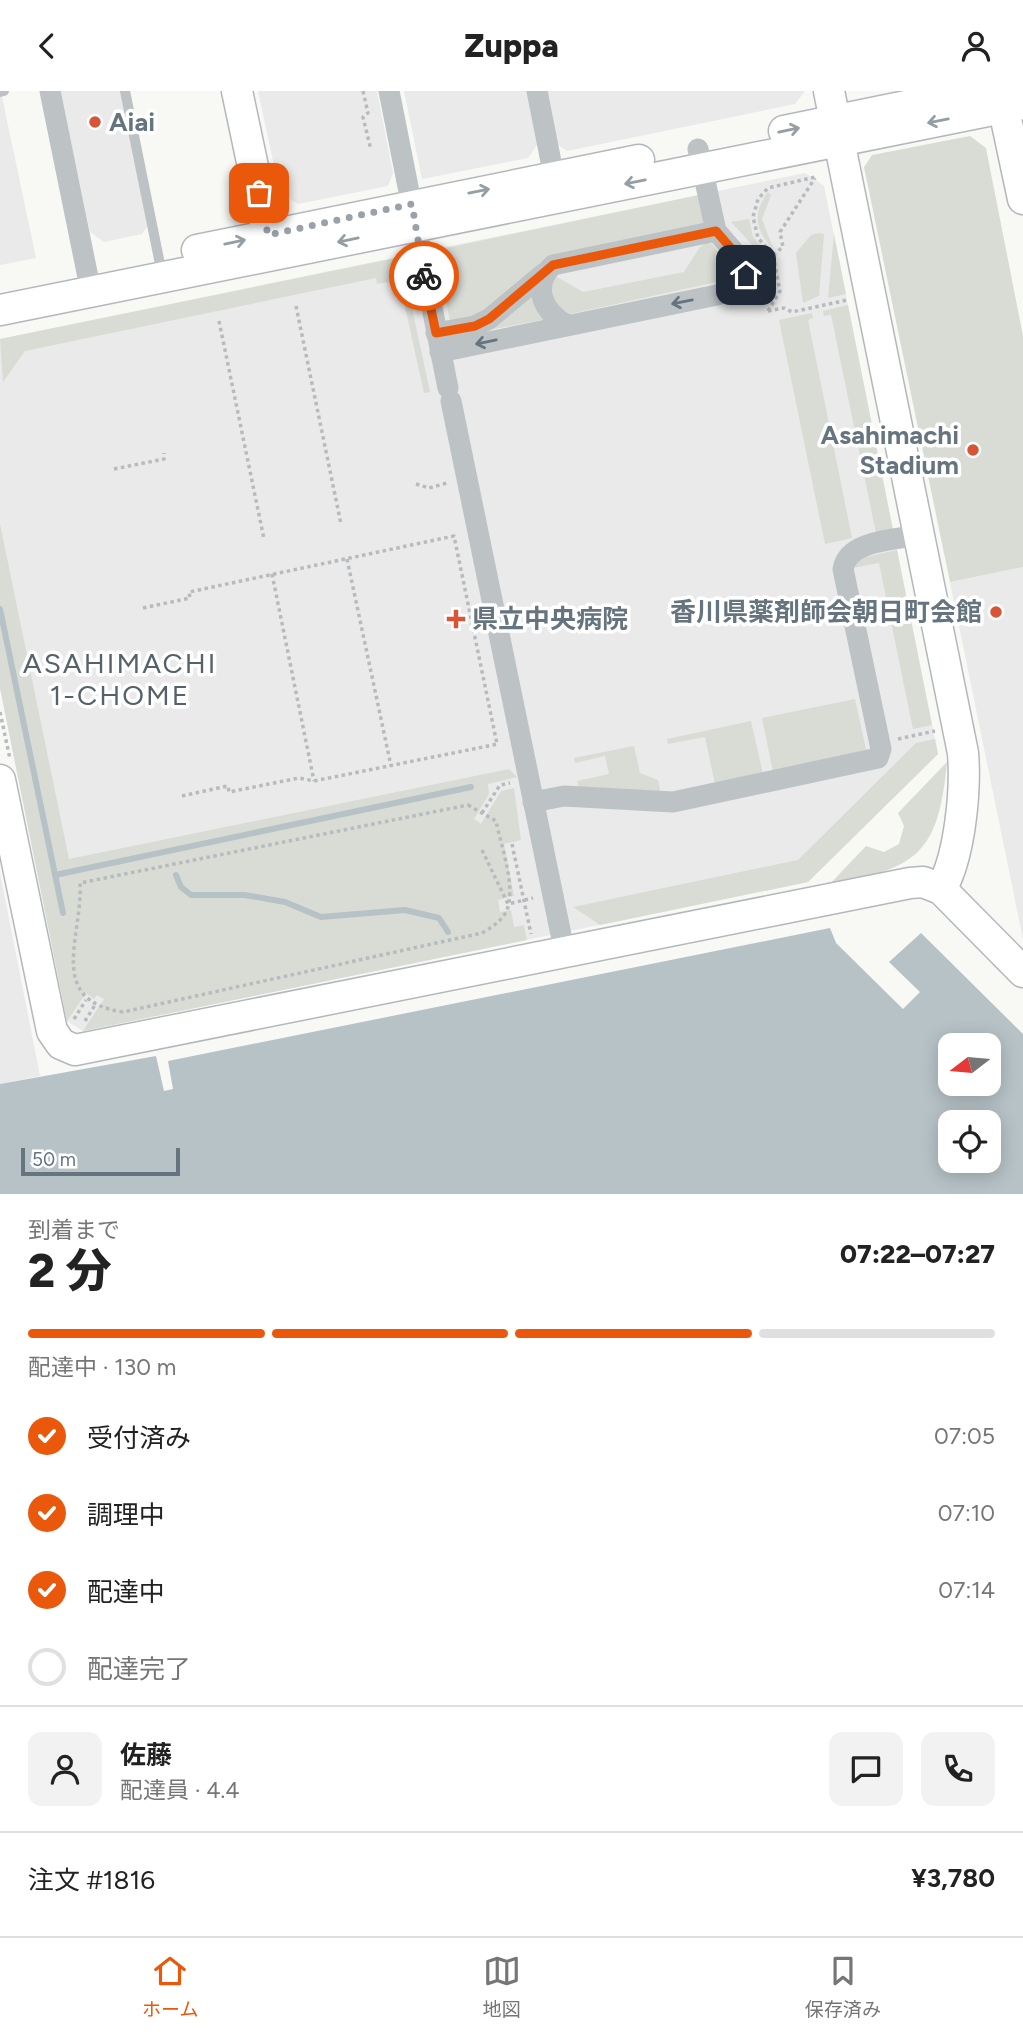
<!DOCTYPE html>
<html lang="ja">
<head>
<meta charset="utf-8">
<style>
	:root { --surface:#fff; --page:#f2f2f2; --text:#222; --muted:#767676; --line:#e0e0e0; --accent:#ea580c }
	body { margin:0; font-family:Figtree,"Noto Sans JP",sans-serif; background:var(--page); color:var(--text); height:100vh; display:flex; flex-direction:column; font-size:26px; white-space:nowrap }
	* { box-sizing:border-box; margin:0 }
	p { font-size:23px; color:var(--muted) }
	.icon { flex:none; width:38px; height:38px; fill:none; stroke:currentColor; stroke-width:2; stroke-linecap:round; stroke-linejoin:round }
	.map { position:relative; height:1103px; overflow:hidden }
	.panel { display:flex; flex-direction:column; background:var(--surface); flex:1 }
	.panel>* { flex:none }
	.needle { width:46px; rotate:254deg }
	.fabs { position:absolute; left:938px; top:942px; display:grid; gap:14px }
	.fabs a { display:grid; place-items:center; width:63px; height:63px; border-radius:14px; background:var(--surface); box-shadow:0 4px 18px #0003; font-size:35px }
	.scale { position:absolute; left:21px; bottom:18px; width:159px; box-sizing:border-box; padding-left:7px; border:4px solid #65747e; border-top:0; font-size:19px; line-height:24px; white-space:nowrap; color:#65747e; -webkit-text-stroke:5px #fff; paint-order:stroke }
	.pin { position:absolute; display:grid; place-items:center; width:60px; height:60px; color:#fff; margin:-30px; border-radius:14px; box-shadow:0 4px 10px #0006 }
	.courier { position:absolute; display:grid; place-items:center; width:70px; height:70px; margin:-35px; border:5px solid #ea580c; border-radius:50%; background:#fff; color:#222; box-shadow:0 2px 9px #0007 }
	.headline em { font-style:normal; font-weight:800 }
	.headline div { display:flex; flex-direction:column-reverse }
	.headline { display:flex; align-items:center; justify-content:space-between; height:119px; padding:0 28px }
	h1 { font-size:46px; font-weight:800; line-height:52px }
	.bar { display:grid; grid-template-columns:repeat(4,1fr); gap:10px 7px; align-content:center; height:84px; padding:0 28px }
	.bar i { height:9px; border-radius:5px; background:var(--line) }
	.bar .on { background:var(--accent) }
	.bar p { grid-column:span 4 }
	.line { display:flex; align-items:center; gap:18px; padding:0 28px; border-top:2px solid var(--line) }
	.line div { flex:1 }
	.round { display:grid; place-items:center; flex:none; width:74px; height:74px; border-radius:14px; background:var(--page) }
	ol { padding:0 28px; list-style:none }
	li { display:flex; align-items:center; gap:21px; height:77px }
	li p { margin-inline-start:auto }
	li .icon { padding:7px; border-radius:50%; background:var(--accent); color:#fff; stroke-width:4 }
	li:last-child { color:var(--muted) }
	li i { width:38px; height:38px; border:4px solid var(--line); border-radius:50% }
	header { display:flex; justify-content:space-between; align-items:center; height:91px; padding:0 28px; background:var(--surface); font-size:32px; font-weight:800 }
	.dock { display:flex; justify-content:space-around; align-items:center; height:98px; border-top:2px solid var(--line); background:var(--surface); font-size:19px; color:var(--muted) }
	.dock a { display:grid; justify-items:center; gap:4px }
	.dock .on { color:var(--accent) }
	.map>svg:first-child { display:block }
</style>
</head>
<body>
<header><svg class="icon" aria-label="back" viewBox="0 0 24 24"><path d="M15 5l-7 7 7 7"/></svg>Zuppa<svg class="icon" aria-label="person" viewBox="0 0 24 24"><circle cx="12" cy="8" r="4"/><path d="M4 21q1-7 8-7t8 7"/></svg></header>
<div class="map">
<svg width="1023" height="1103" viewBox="0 0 1023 1103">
	<rect width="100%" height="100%" fill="#f8f8f5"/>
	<g fill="#e9eae9">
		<path d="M60,0H120L148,134L142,143L104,151L90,141Z"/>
		<path d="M258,0H377L393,82L388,95L298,113L280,102Z"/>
		<path d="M404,0H527L537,54L528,67L422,88Z"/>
		<path d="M542,0H805L795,13L567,60L552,50Z"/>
		<path d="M0,6H2L36,167L0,174Z"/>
		<path d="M805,82L824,95L938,663L808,791L83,940L67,930L0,597V248Z"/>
		<path d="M1023,476V848L950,491Z"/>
		<path d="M0,782L40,985L0,993Z"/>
	</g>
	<g fill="#d8dcd5">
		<path d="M970,45L986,57L1023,245V476L950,491L864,76L872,64Z"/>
		<path d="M768,101L771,104L762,128L773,157C754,140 753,120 768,101Z"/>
		<path d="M699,104L705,135L555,166L485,224L451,235L436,159Z"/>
		<path d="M749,128L753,146L768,164L775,196L768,206L757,159L731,131Z"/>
		<path d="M819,142L824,143L819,205L803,212L796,162L811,144Z"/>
		<path d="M834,143L846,203L828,207Z"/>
		<path d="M707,151L712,153L729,175L726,186L721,190L570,223L553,214L550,191L557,186L583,201L684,181L700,156Z"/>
		<path d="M401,166L430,301L424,302L399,189L377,193L376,187L25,260L3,291L0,248Z"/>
		<path d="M535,198L547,228L488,239Z"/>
		<path d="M848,214L893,439L876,442L831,224L824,225L823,220Z"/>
		<path d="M812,222L813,227L808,229L852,447L825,453L779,229Z"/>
		<path d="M0,433L69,768L509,678L517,686L488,693L489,703L474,728L481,733L501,700L514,697L521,749L504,753L514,805L498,809L500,821L511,819L514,836L524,834L527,849L83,940L104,908L97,904L94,908L86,902L67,930L0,597Z"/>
		<path d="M897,459L932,634L913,638L879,472L853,477L861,467Z"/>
		<path d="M855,608L866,658L862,663L773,681L762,627Z"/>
		<path d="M751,630L763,683L715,693L705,646L668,653L667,648Z"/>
		<path d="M935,648L938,663L808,791L600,834L573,816L798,769L916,652Z"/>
		<path d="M634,655L640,682L658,689L660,698L657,702L579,697L577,690L609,683L605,665L575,672L574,667Z"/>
		<path d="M947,671C938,765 917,776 828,795L866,755L884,761L899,753L904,735L898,722Z"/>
	</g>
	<path fill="#b6c2c6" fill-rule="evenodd" d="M830,837L836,852L903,918L920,901L889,871L921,842L1023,943V1103H0V993L156,965L164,1000L173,998L168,970ZM950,954H989V992H950ZM950,1031H989V1069H950Z"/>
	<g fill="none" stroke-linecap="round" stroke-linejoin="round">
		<g stroke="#b6c2c6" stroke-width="6">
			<path d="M0,518L63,822"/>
			<path d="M55,784L471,696"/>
			<path d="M176,784L181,796L191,804H245L285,811L321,826L405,819L439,827L448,841"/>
		</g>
		<defs>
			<g id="secondary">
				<path d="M237,0L271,161"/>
				<path d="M829,0L963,662C966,699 960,766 941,798"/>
				<path d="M1000,0L1023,108"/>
				<path d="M784,40L979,0"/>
				<path d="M197,159L639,69"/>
				<path d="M0,219L1023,13"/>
				<path d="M0,689L52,940L61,953L75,959L910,792L923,791L941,798L1023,881"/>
			</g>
		</defs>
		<use href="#secondary" stroke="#b2b8bc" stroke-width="33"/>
		<g stroke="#b8bbbe" stroke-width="3.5" stroke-dasharray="3.5 3.5" stroke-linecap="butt">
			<path d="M363,0L368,22L363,26L371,59"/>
			<path d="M773,164L783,156L780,141L815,87"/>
			<path d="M296,215L341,433"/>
			<path d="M768,220L780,200L773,164L758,147L753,126L758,108L768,97L815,86"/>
			<path d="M768,220L784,217L792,221L847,209"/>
			<path d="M219,230L264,448"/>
			<path d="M114,378L164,368V362"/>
			<path d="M416,393L429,397L447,392"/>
			<path d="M347,468L391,675"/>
			<path d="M272,483L314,690"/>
			<path d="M143,517L190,507L189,501L454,445L497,653"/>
			<path d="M0,621L10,668"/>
			<path d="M898,648L935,640"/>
			<path d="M182,705L228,695L229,701L299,687L314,690L498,653"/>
			<path d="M468,714L496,730C501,755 516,794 507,819C502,830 492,836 482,842L123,921C45,909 83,846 80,792Z"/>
			<path d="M482,722L500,694L510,692"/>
			<path d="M512,753L531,843"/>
			<path d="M482,759L508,813L533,807"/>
			<path d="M74,928L86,909"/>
			<path d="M85,930L95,914"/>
		</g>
		<g stroke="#bdc2c5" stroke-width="10">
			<path d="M125,0L162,183"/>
			<path d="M0,1L4,0"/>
		</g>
		<g stroke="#bdc2c5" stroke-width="21">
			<path d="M50,0L91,201"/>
			<path d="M389,0L448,297"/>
			<path d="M537,0L554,86"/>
			<path d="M567,234C543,221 531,195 553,174L716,140"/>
			<path d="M436,242L475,235L489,228L543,183"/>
			<path d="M440,261L717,204L741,194L746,184L742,170L716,140L698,58"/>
			<path d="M451,310L565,863"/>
			<path d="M533,711L564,705L673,711L878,667L881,658L843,478C848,449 894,449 919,444"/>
		</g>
		<use href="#secondary" stroke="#fff" stroke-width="30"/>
	</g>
	<defs><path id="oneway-shaft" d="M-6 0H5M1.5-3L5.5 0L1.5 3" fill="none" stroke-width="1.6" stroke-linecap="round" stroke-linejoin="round" transform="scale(1.75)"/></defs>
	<g stroke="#939ea5">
		<use href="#oneway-shaft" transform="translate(938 30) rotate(169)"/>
		<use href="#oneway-shaft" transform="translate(789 39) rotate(-12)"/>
		<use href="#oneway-shaft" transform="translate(635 91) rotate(169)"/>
		<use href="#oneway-shaft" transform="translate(479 100) rotate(-11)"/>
		<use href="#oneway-shaft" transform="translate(348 149) rotate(168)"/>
		<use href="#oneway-shaft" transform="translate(235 151) rotate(-12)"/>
	</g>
	<g stroke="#65747e">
		<use href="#oneway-shaft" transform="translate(682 211) rotate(169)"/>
		<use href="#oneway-shaft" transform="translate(486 251) rotate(168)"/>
	</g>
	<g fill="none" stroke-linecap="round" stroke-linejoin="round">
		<path stroke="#98a2a8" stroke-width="7" stroke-dasharray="0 12.6" d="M259,102L268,144L412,113L424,185"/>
		<path stroke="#ea580c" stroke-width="9" d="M424,185L436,242L475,235L489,228L553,174L716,140L742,170L746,184"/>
	</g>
	<g fill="#d85436" stroke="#fff" stroke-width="2.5">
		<circle cx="95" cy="31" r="7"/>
		<circle cx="973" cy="359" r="7"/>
		<circle cx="996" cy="521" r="7"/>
		<path d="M452.5 517.5h7v7h7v7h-7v7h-7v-7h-7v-7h7z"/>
	</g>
	<g text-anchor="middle" stroke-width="7" stroke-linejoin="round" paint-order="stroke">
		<g font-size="26" font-weight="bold" fill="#65747e" stroke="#fff" text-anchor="start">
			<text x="109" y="40">Aiai</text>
			<text x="959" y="353" text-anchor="end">Asahimachi<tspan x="959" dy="30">Stadium</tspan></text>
			<text x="982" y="530" text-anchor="end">香川県薬剤師会朝日町会館</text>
			<text x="472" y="537">県立中央病院</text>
		</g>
		<g font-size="28" letter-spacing="2" fill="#56626a" stroke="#fff">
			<text x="120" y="582">ASAHIMACHI<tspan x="120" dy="32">1-CHOME</tspan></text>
		</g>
	</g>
</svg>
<div class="fabs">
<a><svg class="needle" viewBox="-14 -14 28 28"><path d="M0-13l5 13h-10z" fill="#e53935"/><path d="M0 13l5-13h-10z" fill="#767676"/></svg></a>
<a><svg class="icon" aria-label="locate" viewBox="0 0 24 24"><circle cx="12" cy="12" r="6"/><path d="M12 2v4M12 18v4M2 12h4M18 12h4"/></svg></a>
</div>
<div class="scale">50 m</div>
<div class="pin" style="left:259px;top:102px;background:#ea580c"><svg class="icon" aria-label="bag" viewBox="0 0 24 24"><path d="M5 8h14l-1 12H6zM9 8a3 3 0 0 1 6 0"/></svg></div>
<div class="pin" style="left:746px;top:184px;background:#1f2937"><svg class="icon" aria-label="home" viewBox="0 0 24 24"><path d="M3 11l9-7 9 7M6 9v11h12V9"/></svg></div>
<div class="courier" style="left:424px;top:185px"><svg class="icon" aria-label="bike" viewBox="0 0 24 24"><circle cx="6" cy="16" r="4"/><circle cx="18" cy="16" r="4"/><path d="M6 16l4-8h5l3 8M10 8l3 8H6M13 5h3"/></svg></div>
</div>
<section class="panel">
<div class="headline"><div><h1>2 分</h1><p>到着まで</p></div><em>07:22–07:27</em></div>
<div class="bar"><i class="on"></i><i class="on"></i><i class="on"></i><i></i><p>配達中 · 130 m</p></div>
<ol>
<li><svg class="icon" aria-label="check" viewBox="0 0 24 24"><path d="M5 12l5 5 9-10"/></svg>受付済み<p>07:05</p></li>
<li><svg class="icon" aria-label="check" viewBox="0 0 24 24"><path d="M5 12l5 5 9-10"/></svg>調理中<p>07:10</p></li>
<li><svg class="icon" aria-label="check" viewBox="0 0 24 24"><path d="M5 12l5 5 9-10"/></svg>配達中<p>07:14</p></li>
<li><i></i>配達完了</li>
</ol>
<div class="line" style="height:126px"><a class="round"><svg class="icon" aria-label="person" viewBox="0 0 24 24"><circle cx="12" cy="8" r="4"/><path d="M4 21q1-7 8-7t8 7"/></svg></a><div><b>佐藤</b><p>配達員 · 4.4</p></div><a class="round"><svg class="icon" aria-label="chat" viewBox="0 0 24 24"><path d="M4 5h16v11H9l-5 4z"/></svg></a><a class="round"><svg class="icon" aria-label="phone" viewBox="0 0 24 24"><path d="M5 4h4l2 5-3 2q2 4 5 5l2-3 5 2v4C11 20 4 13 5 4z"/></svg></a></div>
<div class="line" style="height:91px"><div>注文 #1816</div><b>¥3,780</b></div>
</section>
<nav class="dock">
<a class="on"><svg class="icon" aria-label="home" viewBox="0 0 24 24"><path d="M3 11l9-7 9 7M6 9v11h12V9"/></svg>ホーム</a>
<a><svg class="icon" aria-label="map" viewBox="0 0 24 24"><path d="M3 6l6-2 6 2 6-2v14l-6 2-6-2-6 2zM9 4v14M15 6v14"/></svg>地図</a>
<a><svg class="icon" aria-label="saved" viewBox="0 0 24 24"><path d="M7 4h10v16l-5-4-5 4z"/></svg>保存済み</a>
</nav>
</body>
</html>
